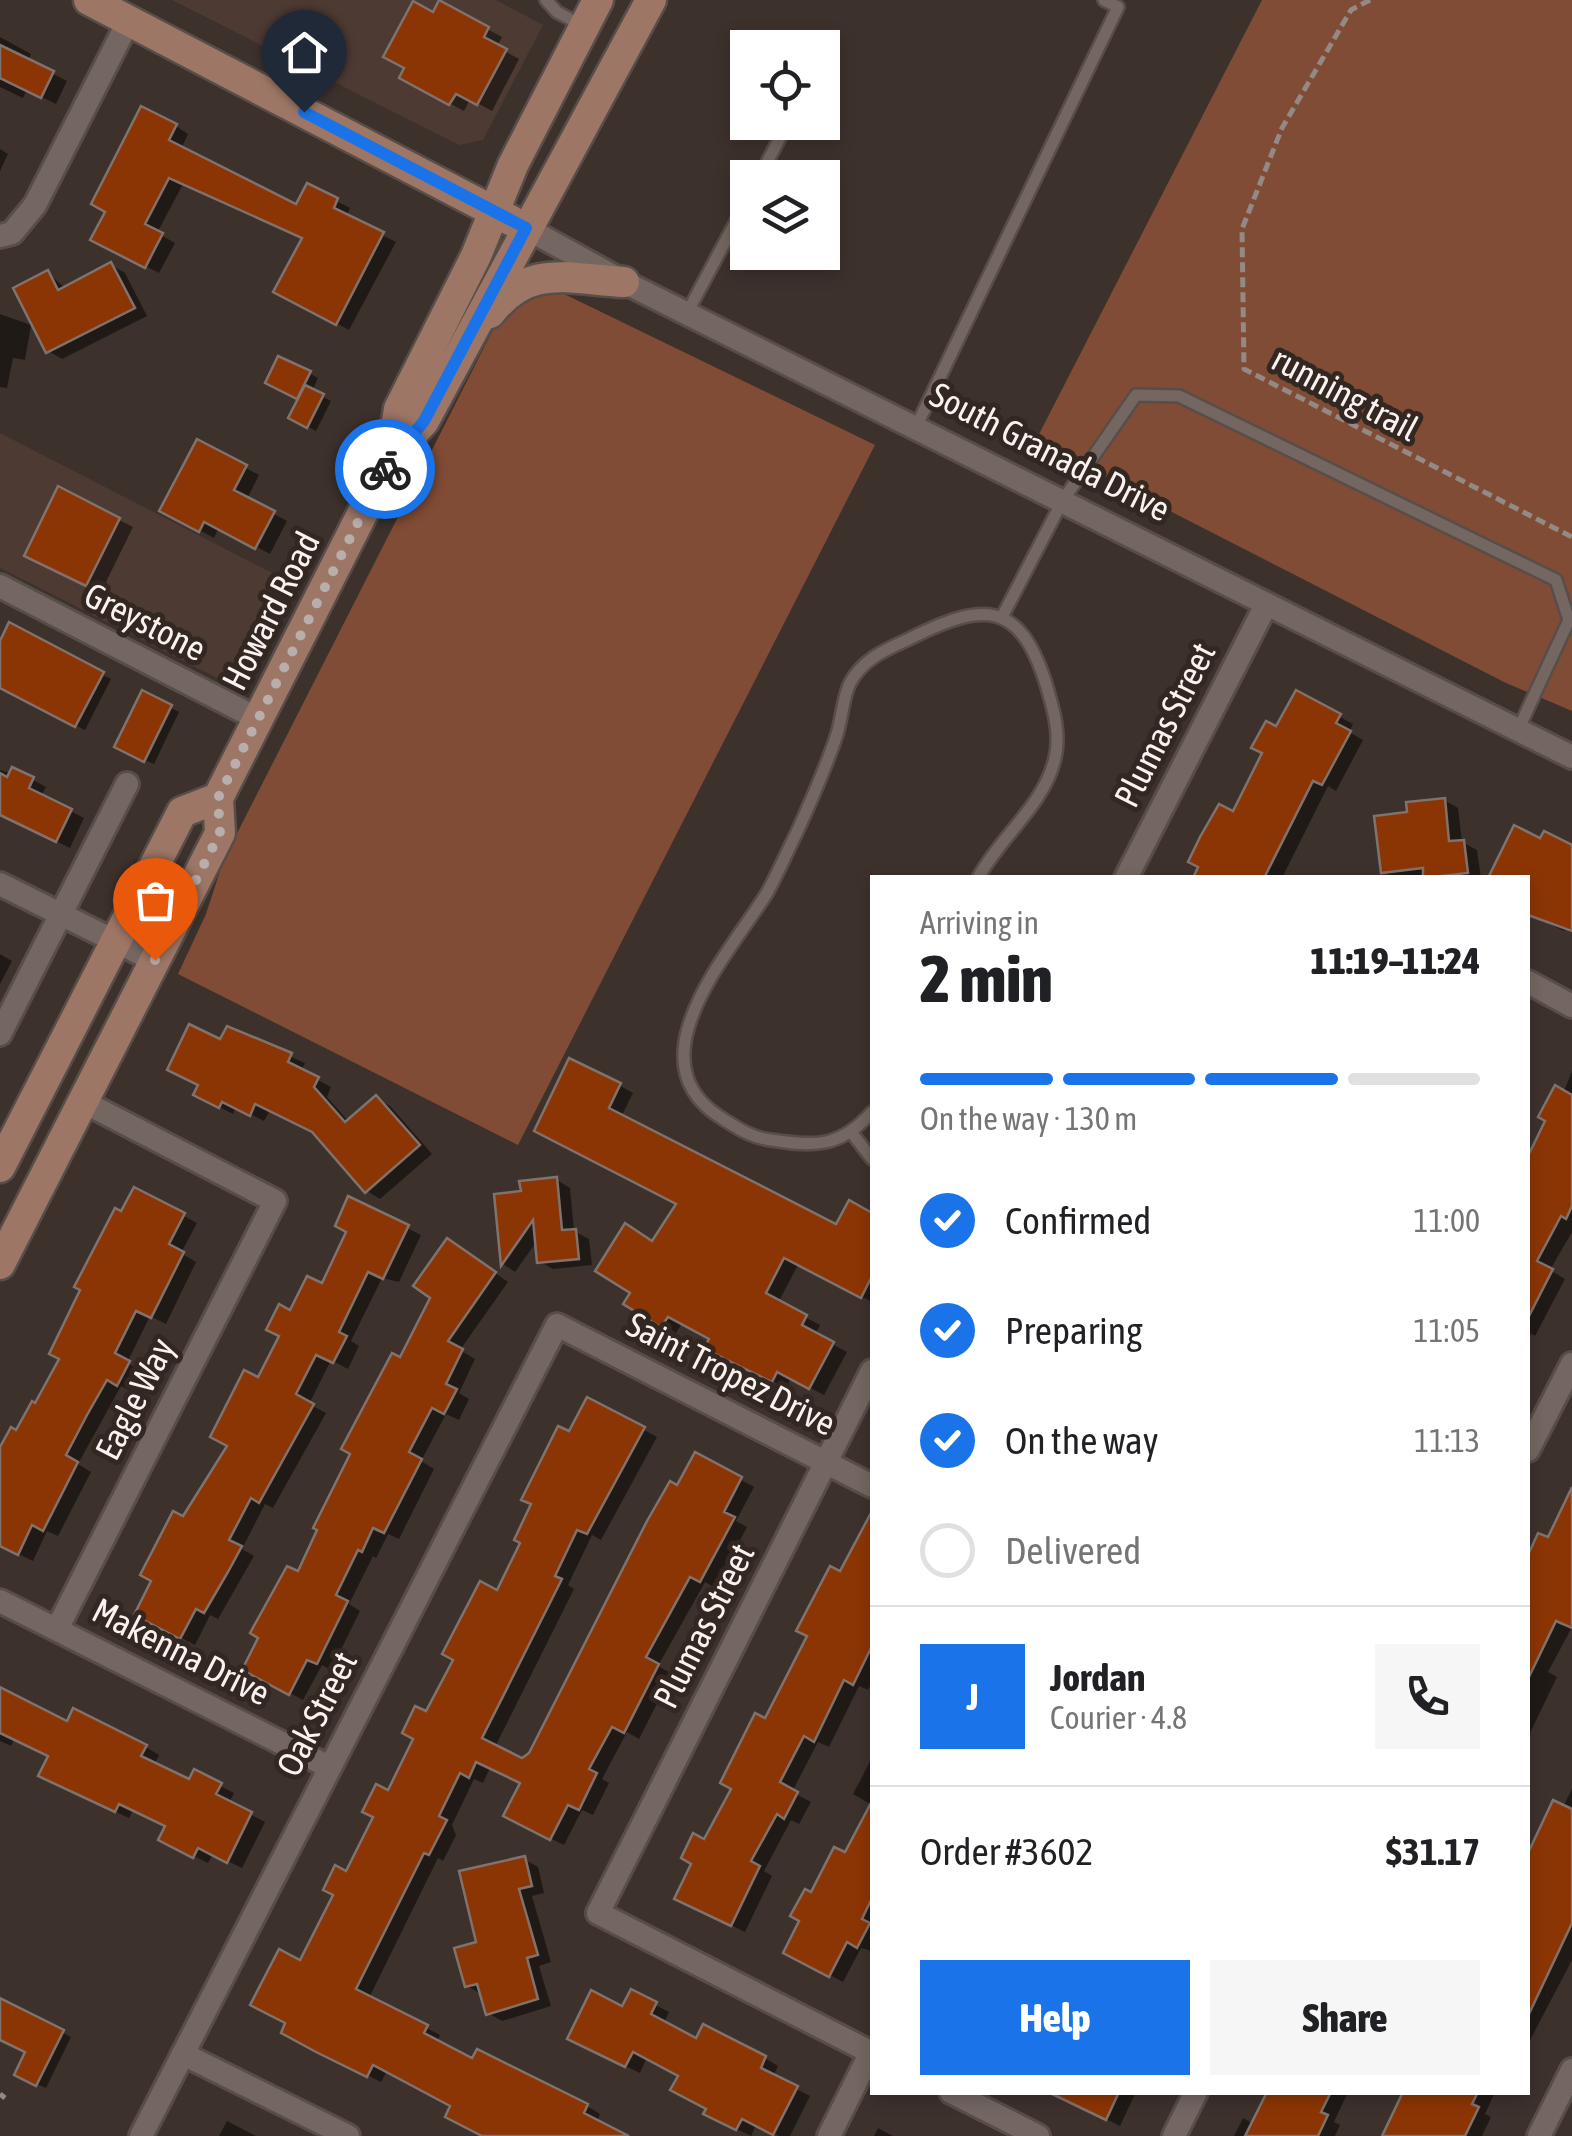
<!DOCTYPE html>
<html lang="en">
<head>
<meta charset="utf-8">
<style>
	:root { --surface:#fff; --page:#f6f6f6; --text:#202124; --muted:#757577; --line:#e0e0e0; --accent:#1a73e8 }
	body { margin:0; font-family:"Asap Condensed",sans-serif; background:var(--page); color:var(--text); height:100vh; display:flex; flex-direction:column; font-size:38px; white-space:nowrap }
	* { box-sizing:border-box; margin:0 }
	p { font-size:32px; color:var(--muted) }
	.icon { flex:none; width:55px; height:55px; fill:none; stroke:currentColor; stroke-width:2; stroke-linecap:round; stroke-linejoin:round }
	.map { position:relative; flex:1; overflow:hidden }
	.drawer { position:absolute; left:870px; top:875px; width:660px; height:1220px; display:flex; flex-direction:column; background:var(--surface); border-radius:0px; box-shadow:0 5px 15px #0003 }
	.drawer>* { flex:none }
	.tools { position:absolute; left:730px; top:30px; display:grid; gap:20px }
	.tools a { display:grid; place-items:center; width:110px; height:110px; border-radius:0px; background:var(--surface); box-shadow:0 5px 15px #0003; font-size:50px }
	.pin { position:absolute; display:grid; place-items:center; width:85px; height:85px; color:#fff; margin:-102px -42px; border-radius:50% 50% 50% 0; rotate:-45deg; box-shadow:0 0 10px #0007 }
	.pin .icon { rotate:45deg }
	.courier { position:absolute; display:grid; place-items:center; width:100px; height:100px; margin:-50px; border:8px solid #1a73e8; border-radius:50%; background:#fff; color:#222; box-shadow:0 2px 12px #0007 }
	.summary em { font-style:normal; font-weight:800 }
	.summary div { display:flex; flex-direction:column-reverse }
	.summary { display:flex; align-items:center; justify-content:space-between; height:170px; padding:0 50px }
	h1 { font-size:65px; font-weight:800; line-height:75px }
	.bar { display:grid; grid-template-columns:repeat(4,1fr); gap:15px 10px; align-content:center; height:120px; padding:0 50px }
	.bar i { height:12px; border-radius:8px; background:var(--line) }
	.bar .on { background:var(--accent) }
	.bar p { grid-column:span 4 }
	.line { display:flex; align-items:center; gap:25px; padding:0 50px; border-top:2px solid var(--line) }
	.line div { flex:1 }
	.round { display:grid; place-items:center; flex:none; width:105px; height:105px; border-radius:0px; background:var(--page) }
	ol { padding:0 50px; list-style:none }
	li { display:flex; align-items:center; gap:30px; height:110px }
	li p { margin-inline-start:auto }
	li .icon { padding:10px; border-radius:50%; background:var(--accent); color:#fff; stroke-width:4 }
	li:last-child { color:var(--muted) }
	li i { width:55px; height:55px; border:5px solid var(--line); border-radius:50% }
	.action { display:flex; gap:20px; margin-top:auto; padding:20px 50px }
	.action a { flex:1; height:115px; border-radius:0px; background:var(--accent); color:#fff; font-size:40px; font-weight:800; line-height:115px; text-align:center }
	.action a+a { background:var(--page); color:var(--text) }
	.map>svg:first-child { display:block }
</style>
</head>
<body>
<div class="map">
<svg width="1572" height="2136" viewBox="0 0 1572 2136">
	<rect width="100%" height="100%" fill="#3d312c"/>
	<g fill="#4d3a33">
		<path d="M172,0H496L543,25L483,140L459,145Z"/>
		<path d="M0,433L280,577L225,682L0,568Z"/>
	</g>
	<g fill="#814c36">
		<path d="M1262,0H1572V711L1504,682L1035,442Z"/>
		<path d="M535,292H560L875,445L518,1145L178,974L206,914L224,859L494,328Z"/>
	</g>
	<g fill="#0007">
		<path d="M440,4L502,37L497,47L519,59L492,111L470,99L464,111L402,77Z"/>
		<path d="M0,37L31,54L28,61L67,81L56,104L27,90L23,98L0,87Z"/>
		<path d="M176,126L188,134L181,149L298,207L308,187L350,208L346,217L396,242L349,330L277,291L304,239L183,184L157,233L175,243L159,273L106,246Z"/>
		<path d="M0,149L8,154L0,171Z"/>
		<path d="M111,265L125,273L147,316L62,359L48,351V273L66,289Z"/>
		<path d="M0,314L31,325L25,360L13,358L7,388L0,387Z"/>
		<path d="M309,373L318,378L312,391L331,401L316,431L291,418L301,399L276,387Z"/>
		<path d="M198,442L259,475L247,499L287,521L270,554L219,527L214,538L162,510Z"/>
		<path d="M59,490L133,527L101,592L41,562Z"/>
		<path d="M10,626L111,679L85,730L0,688V647Z"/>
		<path d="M143,694L179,712L154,764L125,751Z"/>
		<path d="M1297,694L1353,724L1349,732L1363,740L1336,791L1328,786L1282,878H1196Z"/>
		<path d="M0,770L33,780L46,787L41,796L84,818L70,848L0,813Z"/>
		<path d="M1444,800L1458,808L1462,842L1477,850L1481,878H1394L1383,871L1410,814Z"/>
		<path d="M1541,841L1572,848V929L1567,926L1564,931L1528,913V878Z"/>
		<path d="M0,954L12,961L0,984Z"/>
		<path d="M228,1029L305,1063L301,1071L331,1087L327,1097L349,1122L376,1098L390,1106L432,1154L380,1199L367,1191L315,1132L270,1110L264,1121L236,1107L233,1114L210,1102Z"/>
		<path d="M1572,1071V1232L1550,1270L1565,1279L1535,1336L1528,1332V1182Z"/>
		<path d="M619,1085L633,1093L621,1117L837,1228L850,1203L872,1215V1302L799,1263L778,1303L820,1325L815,1335L847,1352L824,1395L791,1378L786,1388L746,1368L712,1338L682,1323L676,1333L627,1303L653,1243L680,1204L551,1138Z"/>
		<path d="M557,1180L570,1188L574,1231L589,1239L592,1265L553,1269L539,1261L537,1241L515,1272L503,1264L496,1196L523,1194Z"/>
		<path d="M135,1190L197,1223L181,1253L196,1262L166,1324L150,1316L127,1363L142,1371L131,1391L121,1386L78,1464L91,1472L58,1536L47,1531L33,1561L0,1545V1453L17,1433L62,1358Z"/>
		<path d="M350,1200L421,1235L399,1282L382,1278L351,1341L359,1346L348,1369L331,1360L309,1404L326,1413L273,1508L265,1504L242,1549L254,1556L218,1619L210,1615L195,1645L150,1622L184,1519L230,1445L291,1313L323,1286L349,1232Z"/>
		<path d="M461,1249L508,1282L460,1350L475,1359L459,1393L469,1399L459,1420L446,1414L421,1461L434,1469L399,1539L388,1534L376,1558L373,1556L349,1604L360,1611L331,1670L322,1665L303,1700L245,1669L299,1575L402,1360Z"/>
		<path d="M588,1400L657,1437L601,1540L592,1535L568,1585L574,1589L495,1747L522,1761L531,1755L696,1455L754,1487L736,1521L747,1527L715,1588L705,1582L658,1666L672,1674L639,1739L627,1732L602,1779L609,1783L593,1815L582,1810L564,1845L520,1823L523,1783L490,1768L483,1783L474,1779L452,1825L456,1835L443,1861L438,1858L369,1998L440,2035L437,2042L473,2061L478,2052L587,2106L600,2114L597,2122L624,2136H485L453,2105L387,2071L381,2082L297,2040L302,1963L427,1714L498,1593Z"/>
		<path d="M1572,1508V1627L1548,1672L1557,1677L1528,1737V1559L1539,1536L1549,1541Z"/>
		<path d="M860,1539L872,1545V1681L868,1690L859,1686L829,1747L818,1742L792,1792L811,1802L799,1824L791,1820L764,1871L772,1876L745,1932L691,1905L706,1842Z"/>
		<path d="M0,1688L68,1724L146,1747L159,1755L154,1765L190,1782L195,1773L234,1793L229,1803L265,1822L242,1868L213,1854L208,1863L175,1847L168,1826L133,1810L129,1818L55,1783L51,1756L14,1739L11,1746L0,1741Z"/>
		<path d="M872,1758V1805L853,1794Z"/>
		<path d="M1572,1789V1960L1528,2044V1858L1555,1803L1563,1807Z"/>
		<path d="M872,1807V1951L861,1948L843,1982L786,1952L812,1895L847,1856Z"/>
		<path d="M524,1859L538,1867L544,1893L532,1896L551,1962L539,1966L551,2006L502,2021L488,2013L481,1994L467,1986Z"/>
		<path d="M632,1993L669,2012L664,2023L697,2041L765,2058L778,2066L773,2077L810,2096L790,2136H779L756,2125L751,2136L720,2121L681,2076L647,2057L640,2073L584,2046L624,2009Z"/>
		<path d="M0,2001L71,2037L46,2088L26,2079L28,2052L0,2038Z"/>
		<path d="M1064,2092H1136L1120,2126L1076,2104Z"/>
		<path d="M1271,2092H1348L1334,2122L1340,2125L1335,2136H1234L1243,2118L1254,2124Z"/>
		<path d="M1406,2092H1495L1485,2114L1491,2117L1482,2136H1385Z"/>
		<path d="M227,2121L256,2136H219Z"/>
		<path d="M878,2128L893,2136H874Z"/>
	</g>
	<g fill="#8c3504" stroke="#80726d" stroke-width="2.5">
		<path d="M439,0L489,27L484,37L507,49L477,105L456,94L449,105L399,78L404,68L383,57L413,1L433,12Z"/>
		<path d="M0,45L54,71L41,98L0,78Z"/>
		<path d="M141,106L177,124L169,140L296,204L307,183L338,198L334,208L384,232L336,325L273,292L302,238L169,178L145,224L163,233L145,268L90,240L105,212L91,204Z"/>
		<path d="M111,262L135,308L46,353L13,288L48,270L58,290Z"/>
		<path d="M278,356L311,371L297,399L265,383Z"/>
		<path d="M305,385L324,394L307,428L288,418Z"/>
		<path d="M197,439L247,465L234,490L275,511L255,549L204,522L199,532L159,511Z"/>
		<path d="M58,486L120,518L86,586L24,556Z"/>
		<path d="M9,622L104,672L75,727L0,688V641Z"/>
		<path d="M142,690L172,705L144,762L114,747Z"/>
		<path d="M1296,690L1341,714L1336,723L1351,731L1322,785L1313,781L1264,878H1193L1198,867L1188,862L1200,837L1219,804L1233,811L1262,753L1251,748L1266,721L1276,726Z"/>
		<path d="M12,767L34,777L29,788L72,809L56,842L0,815V773L7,777Z"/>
		<path d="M1445,798L1449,841L1464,840L1468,873L1423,878V868L1381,873L1374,816L1407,812L1406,802Z"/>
		<path d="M1514,825L1540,838L1544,831L1572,845V931L1528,915V878H1488Z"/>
		<path d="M189,1024L220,1039L227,1026L292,1053L288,1062L319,1077L314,1087L345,1122L376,1095L420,1145L365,1193L312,1132L255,1104L250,1116L222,1102L219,1108L193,1095L198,1085L167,1070Z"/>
		<path d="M569,1058L621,1083L609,1108L836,1224L849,1200L872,1213V1276L861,1298L784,1258L766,1293L807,1315L802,1325L834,1342L809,1389L777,1372L772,1382L729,1361L704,1348L709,1339L668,1317L661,1327L623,1304L630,1293L595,1271L625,1223L652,1241L676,1204L534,1131Z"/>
		<path d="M1555,1085L1572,1095V1206L1566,1219L1561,1216L1537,1261L1553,1269L1528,1318V1156L1545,1121L1538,1117Z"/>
		<path d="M557,1177L562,1230L576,1229L579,1259L537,1263L533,1220L501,1266L494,1194L521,1191L519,1181Z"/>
		<path d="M134,1187L185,1213L169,1244L184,1252L151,1318L136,1311L115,1353L130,1361L117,1386L107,1380L87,1415L66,1455L78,1462L43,1531L32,1525L18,1555L0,1546V1447L11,1427L16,1430L32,1401L35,1403L59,1359L49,1354L80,1290L74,1287L115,1208L121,1211Z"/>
		<path d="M348,1196L409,1225L383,1279L368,1272L339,1332L347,1336L333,1363L316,1355L296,1394L314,1404L259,1503L251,1498L229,1540L242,1546L228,1572L204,1613L196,1609L180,1639L134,1615L151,1581L140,1575L173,1511L183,1516L227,1446L210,1437L244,1370L258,1377L279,1336L266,1330L279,1304L290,1310L307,1276L322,1283L346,1232L335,1226Z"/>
		<path d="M447,1238L496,1272L448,1341L463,1349L446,1384L457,1389L444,1414L432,1408L409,1452L422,1459L384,1533L373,1528L362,1552L358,1550L336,1595L348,1601L317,1664L307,1660L289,1695L242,1670L258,1638L250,1633L287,1566L298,1571L317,1530L313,1528L350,1454L341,1449L392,1353L400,1357L430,1298L413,1286Z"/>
		<path d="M587,1397L645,1427L587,1534L577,1530L555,1576L562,1579L482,1738L522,1758L529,1753L647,1521L670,1481L677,1485L695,1452L742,1477L724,1512L735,1517L700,1582L690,1577L646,1657L659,1664L624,1733L612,1727L589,1769L597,1773L579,1810L568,1805L550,1840L503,1816L520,1783L476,1762L469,1778L460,1773L439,1816L447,1820L429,1855L424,1853L356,1989L428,2025L424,2033L472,2058L477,2049L588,2104L584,2113L629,2136H482L445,2117L450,2106L373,2065L367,2077L316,2052L281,2033L285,2023L250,2005L279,1949L300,1960L333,1895L323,1890L335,1865L346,1871L373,1817L362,1812L376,1784L388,1790L413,1739L402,1733L415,1706L426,1711L453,1660L442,1654L480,1581L497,1590L520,1543L514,1540L531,1504L521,1500L558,1426L569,1431Z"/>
		<path d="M1572,1487V1628L1556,1621L1528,1679V1555L1538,1533L1548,1537Z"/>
		<path d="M872,1511V1646L853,1685L844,1680L814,1742L804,1736L780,1782L798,1792L784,1819L777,1814L751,1861L760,1866L731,1926L674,1899L691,1864L681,1858L693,1833L704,1839L731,1789L720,1783L755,1713L765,1718L807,1636L796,1631L830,1566L840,1571Z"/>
		<path d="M0,1687L67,1721L73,1708L147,1745L141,1756L189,1779L194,1769L222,1783L216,1794L252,1812L227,1863L198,1848L193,1858L158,1840L165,1826L119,1804L115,1812L38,1776L48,1756L0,1733Z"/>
		<path d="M1553,1800L1572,1809V1923L1528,2016V1853Z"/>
		<path d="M872,1801V1898L862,1919L870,1923L857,1948L847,1942L829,1977L783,1953L799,1921L790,1916L805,1889L811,1892L834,1847L845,1852Z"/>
		<path d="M525,1856L532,1886L519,1889L538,1955L527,1958L538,1999L486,2015L477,1984L465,1987L454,1948L476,1942L459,1871Z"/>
		<path d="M631,1989L657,2002L651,2014L696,2038L703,2024L766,2056L761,2068L798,2086L773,2135L742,2119L736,2130L703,2114L706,2109L670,2090L678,2076L633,2052L625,2067L567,2039L591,1990L622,2006Z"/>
		<path d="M0,1998L64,2030L36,2086L14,2075L25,2052L0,2040Z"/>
		<path d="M1048,2092H1119L1106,2120Z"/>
		<path d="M1267,2092H1331L1321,2112L1328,2115L1318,2136H1245Z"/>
		<path d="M1403,2092H1478L1472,2104L1479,2107L1465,2136H1382Z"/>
	</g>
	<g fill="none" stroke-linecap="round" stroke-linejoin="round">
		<defs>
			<g id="lane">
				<path d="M546,0L557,12L583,26"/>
				<path d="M759,178L788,122"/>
				<path d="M687,313L748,199"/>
				<path d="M916,427L1118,7L1104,0"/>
				<path d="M1002,617L1063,500L1136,395L1179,396L1556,580L1569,620L1518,730"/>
				<path d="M872,1112C841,1147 816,1147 771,1140C752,1138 739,1129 723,1119C629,1062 729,954 767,893C778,873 787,852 797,832C812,799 826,768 837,734C842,718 843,697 850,683C863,659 885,650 909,639C981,603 1019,598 1046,684C1053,708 1061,733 1055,758C1045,804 1000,837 978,878"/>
				<path d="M852,1133L872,1159"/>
			</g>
			<g id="street">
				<path d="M526,228L624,282L1572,757"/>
				<path d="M0,236L12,233L35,205L129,20"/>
				<path d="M0,586L258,719"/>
				<path d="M1126,878L1266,605"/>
				<path d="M0,884L155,961"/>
				<path d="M1528,982L1572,1006"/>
				<path d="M0,1034L127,784"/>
				<path d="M872,1371L598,1913L872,2053"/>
				<path d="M1528,1450L1572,1364"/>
				<path d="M0,1601L329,1767"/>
				<path d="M57,1629L275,1201L82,1101"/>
				<path d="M183,2054L348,2136"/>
				<path d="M951,2092L1038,2136"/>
				<path d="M141,2136L557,1325L872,1486"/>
				<path d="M829,2136L872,2050"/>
				<path d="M1174,2136L1196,2092"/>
				<path d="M1539,2136L1572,2070"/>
			</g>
			<g id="secondary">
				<path d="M89,0L512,221"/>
				<path d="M490,313C529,263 567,279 624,282"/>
				<path d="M391,457L399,409L476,256L513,165L598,0"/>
				<path d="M0,1167L182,812L218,798"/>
				<path d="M0,1264L220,833L218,798L391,457L424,421L651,0"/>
			</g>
		</defs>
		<use href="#lane" stroke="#574d49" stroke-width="16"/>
		<use href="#street" stroke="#574d49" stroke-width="28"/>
		<use href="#secondary" stroke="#574d49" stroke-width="35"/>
		<g stroke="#938985" stroke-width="5" stroke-dasharray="10 5" stroke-linecap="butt">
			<path d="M1370,0L1351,10L1282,128L1242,229L1244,369L1572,537"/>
			<path d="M0,2094L5,2098"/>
		</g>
		<use href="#lane" stroke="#746761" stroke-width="11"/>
		<use href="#street" stroke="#746761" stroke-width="22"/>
		<use href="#secondary" stroke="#9d7666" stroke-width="30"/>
	</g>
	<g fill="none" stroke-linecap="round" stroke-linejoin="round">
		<path stroke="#b8aeab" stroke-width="10" stroke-dasharray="0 18" d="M155,960L220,833L218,798L385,469"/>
		<path stroke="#1a73e8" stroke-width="12" d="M304,112L526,228L424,421L385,469"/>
	</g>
	<g text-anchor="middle" stroke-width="10" stroke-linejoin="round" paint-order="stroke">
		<g font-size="35" fill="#faf2ef" stroke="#332722">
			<text transform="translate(1345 394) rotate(28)" y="12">running trail</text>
			<text transform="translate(1050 452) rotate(27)" y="12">South Granada Drive</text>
			<text transform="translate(271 611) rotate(-63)" y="12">Howard Road</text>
			<text transform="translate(145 622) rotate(27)" y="12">Greystone</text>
			<text transform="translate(1165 725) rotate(-63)" y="12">Plumas Street</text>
			<text transform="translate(731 1374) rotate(27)" y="12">Saint Tropez Drive</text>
			<text transform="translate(135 1399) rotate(-63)" y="12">Eagle Way</text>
			<text transform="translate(704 1626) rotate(-63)" y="12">Plumas Street</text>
			<text transform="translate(181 1652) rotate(27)" y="12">Makenna Drive</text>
			<text transform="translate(317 1714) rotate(-63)" y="12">Oak Street</text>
		</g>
	</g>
</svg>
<div class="tools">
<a><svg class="icon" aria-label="locate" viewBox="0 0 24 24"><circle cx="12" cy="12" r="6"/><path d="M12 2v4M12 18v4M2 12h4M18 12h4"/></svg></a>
<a><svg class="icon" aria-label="layers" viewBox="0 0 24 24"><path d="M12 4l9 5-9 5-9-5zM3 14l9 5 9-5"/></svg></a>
</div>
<div class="pin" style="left:155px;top:960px;background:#ea580c"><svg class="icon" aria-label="bag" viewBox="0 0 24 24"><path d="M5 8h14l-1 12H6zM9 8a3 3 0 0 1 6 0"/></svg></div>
<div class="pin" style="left:304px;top:112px;background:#1f2937"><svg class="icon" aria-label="home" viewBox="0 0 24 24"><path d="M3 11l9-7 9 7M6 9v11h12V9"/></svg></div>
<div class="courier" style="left:385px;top:469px"><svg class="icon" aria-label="bike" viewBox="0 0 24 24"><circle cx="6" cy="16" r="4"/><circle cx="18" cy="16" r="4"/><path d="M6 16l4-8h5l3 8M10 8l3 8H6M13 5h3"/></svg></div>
<section class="drawer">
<div class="summary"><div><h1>2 min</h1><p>Arriving in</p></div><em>11:19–11:24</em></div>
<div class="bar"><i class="on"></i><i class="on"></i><i class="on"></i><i></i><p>On the way · 130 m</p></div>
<ol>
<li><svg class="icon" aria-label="check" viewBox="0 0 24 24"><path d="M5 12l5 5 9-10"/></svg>Confirmed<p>11:00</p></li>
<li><svg class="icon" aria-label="check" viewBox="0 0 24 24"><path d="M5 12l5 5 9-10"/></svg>Preparing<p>11:05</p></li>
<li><svg class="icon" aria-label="check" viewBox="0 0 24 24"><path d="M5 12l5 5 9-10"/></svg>On the way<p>11:13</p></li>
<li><i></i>Delivered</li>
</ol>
<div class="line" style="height:180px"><b class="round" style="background:var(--accent);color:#fff">J</b><div><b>Jordan</b><p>Courier · 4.8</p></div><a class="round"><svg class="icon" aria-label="phone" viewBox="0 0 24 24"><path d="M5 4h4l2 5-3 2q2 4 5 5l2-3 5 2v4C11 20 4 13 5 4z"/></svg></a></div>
<div class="line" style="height:130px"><div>Order #3602</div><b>$31.17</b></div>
<div class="action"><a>Help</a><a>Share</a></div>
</section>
</div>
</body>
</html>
